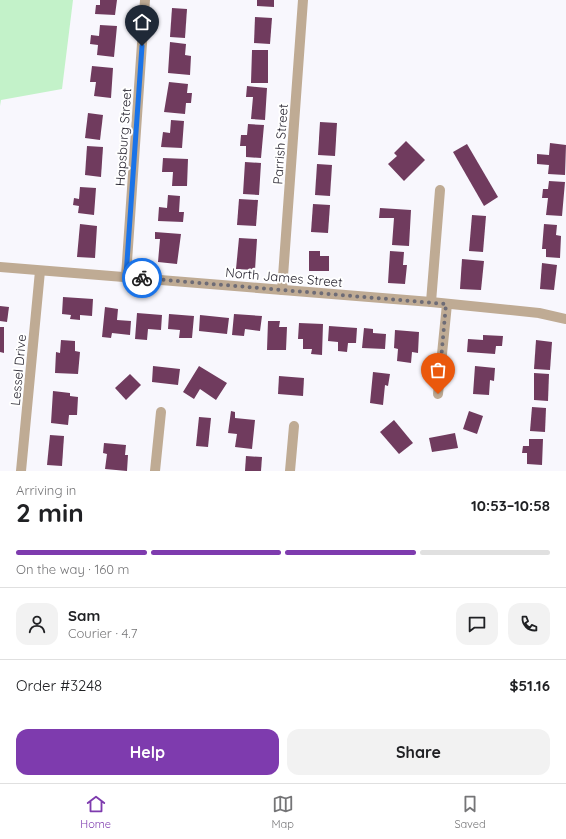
<!DOCTYPE html>
<html lang="en">
<head>
<meta charset="utf-8">
<style>
	:root { --surface:#fff; --page:#f2f2f2; --text:#202124; --muted:#757577; --line:#e0e0e0; --accent:#7e3bae }
	body { margin:0; font-family:Quicksand,sans-serif; background:var(--page); color:var(--text); height:100vh; display:flex; flex-direction:column; font-size:15px; white-space:nowrap }
	* { box-sizing:border-box; margin:0 }
	p { font-size:13px; color:var(--muted) }
	.icon { flex:none; width:22px; height:22px; fill:none; stroke:currentColor; stroke-width:2; stroke-linecap:round; stroke-linejoin:round }
	.map { position:relative; height:471px; overflow:hidden }
	.drawer { display:flex; flex-direction:column; background:var(--surface); flex:1 }
	.drawer>* { flex:none }
	.pin { position:absolute; display:grid; place-items:center; width:34px; height:34px; color:#fff; margin:-41px -17px; border-radius:50% 50% 50% 0; rotate:-45deg; box-shadow:0 0 4px #0007 }
	.pin .icon { rotate:45deg }
	.courier { position:absolute; display:grid; place-items:center; width:40px; height:40px; margin:-20px; border:3px solid #1a73e8; border-radius:50%; background:#fff; color:#222; box-shadow:0 1px 5px #0007 }
	.summary em { font-style:normal; font-weight:800 }
	.summary div { display:flex; flex-direction:column-reverse }
	.summary { display:flex; align-items:center; justify-content:space-between; height:68px; padding:0 16px }
	h1 { font-size:26px; font-weight:800; line-height:30px }
	.bar { display:grid; grid-template-columns:repeat(4,1fr); gap:6px 4px; align-content:center; height:48px; padding:0 16px }
	.bar i { height:5px; border-radius:3px; background:var(--line) }
	.bar .selected { background:var(--accent) }
	.bar p { grid-column:span 4 }
	.line { display:flex; align-items:center; gap:10px; padding:0 16px; border-top:1px solid var(--line) }
	.line div { flex:1 }
	.round { display:grid; place-items:center; flex:none; width:42px; height:42px; border-radius:12px; background:var(--page) }
	.primary-button { display:flex; gap:8px; margin-top:auto; padding:8px 16px }
	.primary-button a { flex:1; height:46px; border-radius:12px; background:var(--accent); color:#fff; font-size:16px; font-weight:800; line-height:46px; text-align:center }
	.primary-button a+a { background:var(--page); color:var(--text) }
	.dock { display:flex; justify-content:space-around; align-items:center; height:56px; border-top:1px solid var(--line); background:var(--surface); font-size:11px; color:var(--muted) }
	.dock a { display:grid; justify-items:center; gap:2px }
	.dock .selected { color:var(--accent) }
	.map>svg:first-child { display:block }
</style>
</head>
<body>
<div class="map">
<svg width="566" height="471" viewBox="0 0 566 471">
	<rect width="100%" height="100%" fill="#f8f7fd"/>
	<path fill="#c3f2c9" d="M0,0H73L62,89L1,100L0,106Z"/>
	<g fill="#703b5e">
		<path d="M100,0H117L115,15L95,14L96,5H100Z"/>
		<path d="M257,0H274V7L257,6Z"/>
		<path d="M172,8L187,9L185,38L170,37Z"/>
		<path d="M255,17L272,18L270,44L254,43Z"/>
		<path d="M100,25L117,26L114,57L97,55L98,45L90,44L91,35L99,36Z"/>
		<path d="M170,42L186,44L185,55L191,56L190,75L168,73Z"/>
		<path d="M252,50H268V83H251Z"/>
		<path d="M92,66L113,68L111,98L94,96L96,82H90Z"/>
		<path d="M169,82L188,84L187,93H192L191,103H186L185,114L164,112Z"/>
		<path d="M247,86L267,88L265,120L251,119L253,97H246Z"/>
		<path d="M88,113L103,115L100,140L85,138Z"/>
		<path d="M171,120L184,121L182,148L161,147L163,132L170,133Z"/>
		<path d="M320,122L337,123L335,156L318,155Z"/>
		<path d="M248,124L264,125L261,158L246,157V146H240L241,135H247Z"/>
		<path d="M406,141L425,160L404,181L388,164L397,156L394,153Z"/>
		<path d="M550,143L566,145L565,175L548,174L549,165L537,164V154L549,155Z"/>
		<path d="M467,144L498,197L484,206L453,152Z"/>
		<path d="M87,146L103,147L101,177L85,175Z"/>
		<path d="M163,158L188,159L187,186H172L173,172H162Z"/>
		<path d="M245,162L261,163L259,195L243,194Z"/>
		<path d="M317,164L332,165L330,196L315,195Z"/>
		<path d="M549,181L565,182L562,216L546,215L548,198H542L543,189H548Z"/>
		<path d="M80,187L96,188L94,215L78,213L79,206L73,205L74,198L79,199Z"/>
		<path d="M168,195L180,196L179,212H184L183,222L158,221L159,207L167,208Z"/>
		<path d="M239,199L258,200L256,226L237,225Z"/>
		<path d="M313,204L330,205L328,233L311,232Z"/>
		<path d="M380,208L411,210L409,246L392,245L394,218H379Z"/>
		<path d="M472,215L486,216L483,252L469,251Z"/>
		<path d="M80,224L97,226L95,258L77,257Z"/>
		<path d="M544,224L557,225L556,235L561,236L560,258L546,257V249H542Z"/>
		<path d="M155,232L181,234L177,264L158,262L160,239H155Z"/>
		<path d="M239,238L257,239L255,270L236,269Z"/>
		<path d="M309,251H320V256H329V271H309Z"/>
		<path d="M390,251L404,252L403,265H407L405,284L388,283Z"/>
		<path d="M462,259L484,261L481,290L460,289Z"/>
		<path d="M542,263L557,265L554,290L540,289Z"/>
		<path d="M63,297L93,299L92,316L80,315V320L70,319L71,315L62,314Z"/>
		<path d="M0,306L9,307L7,322L0,321Z"/>
		<path d="M105,307L118,309L117,320L131,321L130,335L112,333L111,338L102,337Z"/>
		<path d="M137,313L162,315L161,330L148,329L147,340L135,339Z"/>
		<path d="M169,314L194,316L192,338H179L180,330L168,329Z"/>
		<path d="M234,314L262,316L260,331L245,329L244,336L232,335Z"/>
		<path d="M200,315L229,318L227,334L199,331Z"/>
		<path d="M268,321H280L279,327H287L286,350H267Z"/>
		<path d="M299,323L323,324L322,355L311,354L312,349H303V339H298Z"/>
		<path d="M329,326L357,328L356,343H348L347,352L338,351V342L328,341Z"/>
		<path d="M0,327H4V353L0,352Z"/>
		<path d="M364,328L373,329V333L386,334L385,349L362,348Z"/>
		<path d="M395,330L419,332L418,353L412,352L411,363L397,361L398,349L394,348Z"/>
		<path d="M483,335L503,336L502,346H496L495,354L467,352L468,339L483,340Z"/>
		<path d="M61,340L75,341V351L80,352L78,374L55,373L56,352L60,353Z"/>
		<path d="M536,340L552,342L550,370L534,369Z"/>
		<path d="M153,366L180,369L178,385L152,382Z"/>
		<path d="M199,366L227,383L216,400L200,389L194,399L183,392Z"/>
		<path d="M475,366L495,368L494,381L490,380L489,395L473,394Z"/>
		<path d="M373,372L390,374L388,386L385,385L383,405L370,403Z"/>
		<path d="M534,373L549,374L548,401L534,400Z"/>
		<path d="M130,374L141,385L126,400L115,388Z"/>
		<path d="M279,376L304,378L303,396L278,394Z"/>
		<path d="M53,391L70,393V396L78,397L77,415H69L68,425L51,423Z"/>
		<path d="M532,407L546,408L545,432L530,431Z"/>
		<path d="M231,411L235,412V418L255,420L252,449L235,447L237,434L228,433Z"/>
		<path d="M469,411L483,416L477,434L463,429Z"/>
		<path d="M199,417L211,418L208,447L196,446Z"/>
		<path d="M394,420L413,443L399,454L380,432Z"/>
		<path d="M455,433L458,448L432,452L429,438Z"/>
		<path d="M50,435L64,436L62,466L47,465Z"/>
		<path d="M529,439H543L542,465L527,464V453H522L523,446H529Z"/>
		<path d="M104,443L126,445L125,455H128L127,471L105,469L107,454L103,453Z"/>
		<path d="M246,456L262,457L261,471H245Z"/>
	</g>
	<g fill="none" stroke-linecap="round" stroke-linejoin="round">
		<g stroke="#bfab94" stroke-width="10">
			<path d="M0,267L431,302L539,313L566,319"/>
			<path d="M126,276L145,0"/>
			<path d="M282,290L303,0"/>
			<path d="M431,302L440,190"/>
			<path d="M438,394L447,304"/>
			<path d="M21,471L40,271"/>
			<path d="M155,471L161,412"/>
			<path d="M290,471L294,426"/>
		</g>
	</g>
	<g fill="none" stroke-linecap="round" stroke-linejoin="round">
		<path stroke="#6e6c76" stroke-width="4" stroke-dasharray="0 7.2" d="M142,278L446,304L438,394"/>
		<path stroke="#1a73e8" stroke-width="5" d="M142,278L126,276L142,46"/>
	</g>
	<g text-anchor="middle" stroke-width="4" stroke-linejoin="round" paint-order="stroke">
		<g font-size="13" fill="#24212d" stroke="#fff">
			<text transform="translate(123 137) rotate(-86)" y="5">Hapsburg Street</text>
			<text transform="translate(280 144) rotate(-86)" y="5">Parrish Street</text>
			<text transform="translate(284 277) rotate(5)" y="5">North James Street</text>
			<text transform="translate(18 370) rotate(-85)" y="5">Lessel Drive</text>
		</g>
	</g>
</svg>
<div class="pin" style="left:438px;top:394px;background:#ea580c"><svg class="icon" aria-label="bag" viewBox="0 0 24 24"><path d="M5 8h14l-1 12H6zM9 8a3 3 0 0 1 6 0"/></svg></div>
<div class="pin" style="left:142px;top:46px;background:#1f2937"><svg class="icon" aria-label="home" viewBox="0 0 24 24"><path d="M3 11l9-7 9 7M6 9v11h12V9"/></svg></div>
<div class="courier" style="left:142px;top:278px"><svg class="icon" aria-label="bike" viewBox="0 0 24 24"><circle cx="6" cy="16" r="4"/><circle cx="18" cy="16" r="4"/><path d="M6 16l4-8h5l3 8M10 8l3 8H6M13 5h3"/></svg></div>
</div>
<section class="drawer">
<div class="summary"><div><h1>2 min</h1><p>Arriving in</p></div><em>10:53–10:58</em></div>
<div class="bar"><i class="selected"></i><i class="selected"></i><i class="selected"></i><i></i><p>On the way · 160 m</p></div>
<div class="line" style="height:72px"><a class="round"><svg class="icon" aria-label="person" viewBox="0 0 24 24"><circle cx="12" cy="8" r="4"/><path d="M4 21q1-7 8-7t8 7"/></svg></a><div><b>Sam</b><p>Courier · 4.7</p></div><a class="round"><svg class="icon" aria-label="chat" viewBox="0 0 24 24"><path d="M4 5h16v11H9l-5 4z"/></svg></a><a class="round"><svg class="icon" aria-label="phone" viewBox="0 0 24 24"><path d="M5 4h4l2 5-3 2q2 4 5 5l2-3 5 2v4C11 20 4 13 5 4z"/></svg></a></div>
<div class="line" style="height:52px"><div>Order #3248</div><b>$51.16</b></div>
<div class="primary-button"><a>Help</a><a>Share</a></div>
</section>
<nav class="dock">
<a class="selected"><svg class="icon" aria-label="home" viewBox="0 0 24 24"><path d="M3 11l9-7 9 7M6 9v11h12V9"/></svg>Home</a>
<a><svg class="icon" aria-label="map" viewBox="0 0 24 24"><path d="M3 6l6-2 6 2 6-2v14l-6 2-6-2-6 2zM9 4v14M15 6v14"/></svg>Map</a>
<a><svg class="icon" aria-label="saved" viewBox="0 0 24 24"><path d="M7 4h10v16l-5-4-5 4z"/></svg>Saved</a>
</nav>
</body>
</html>
